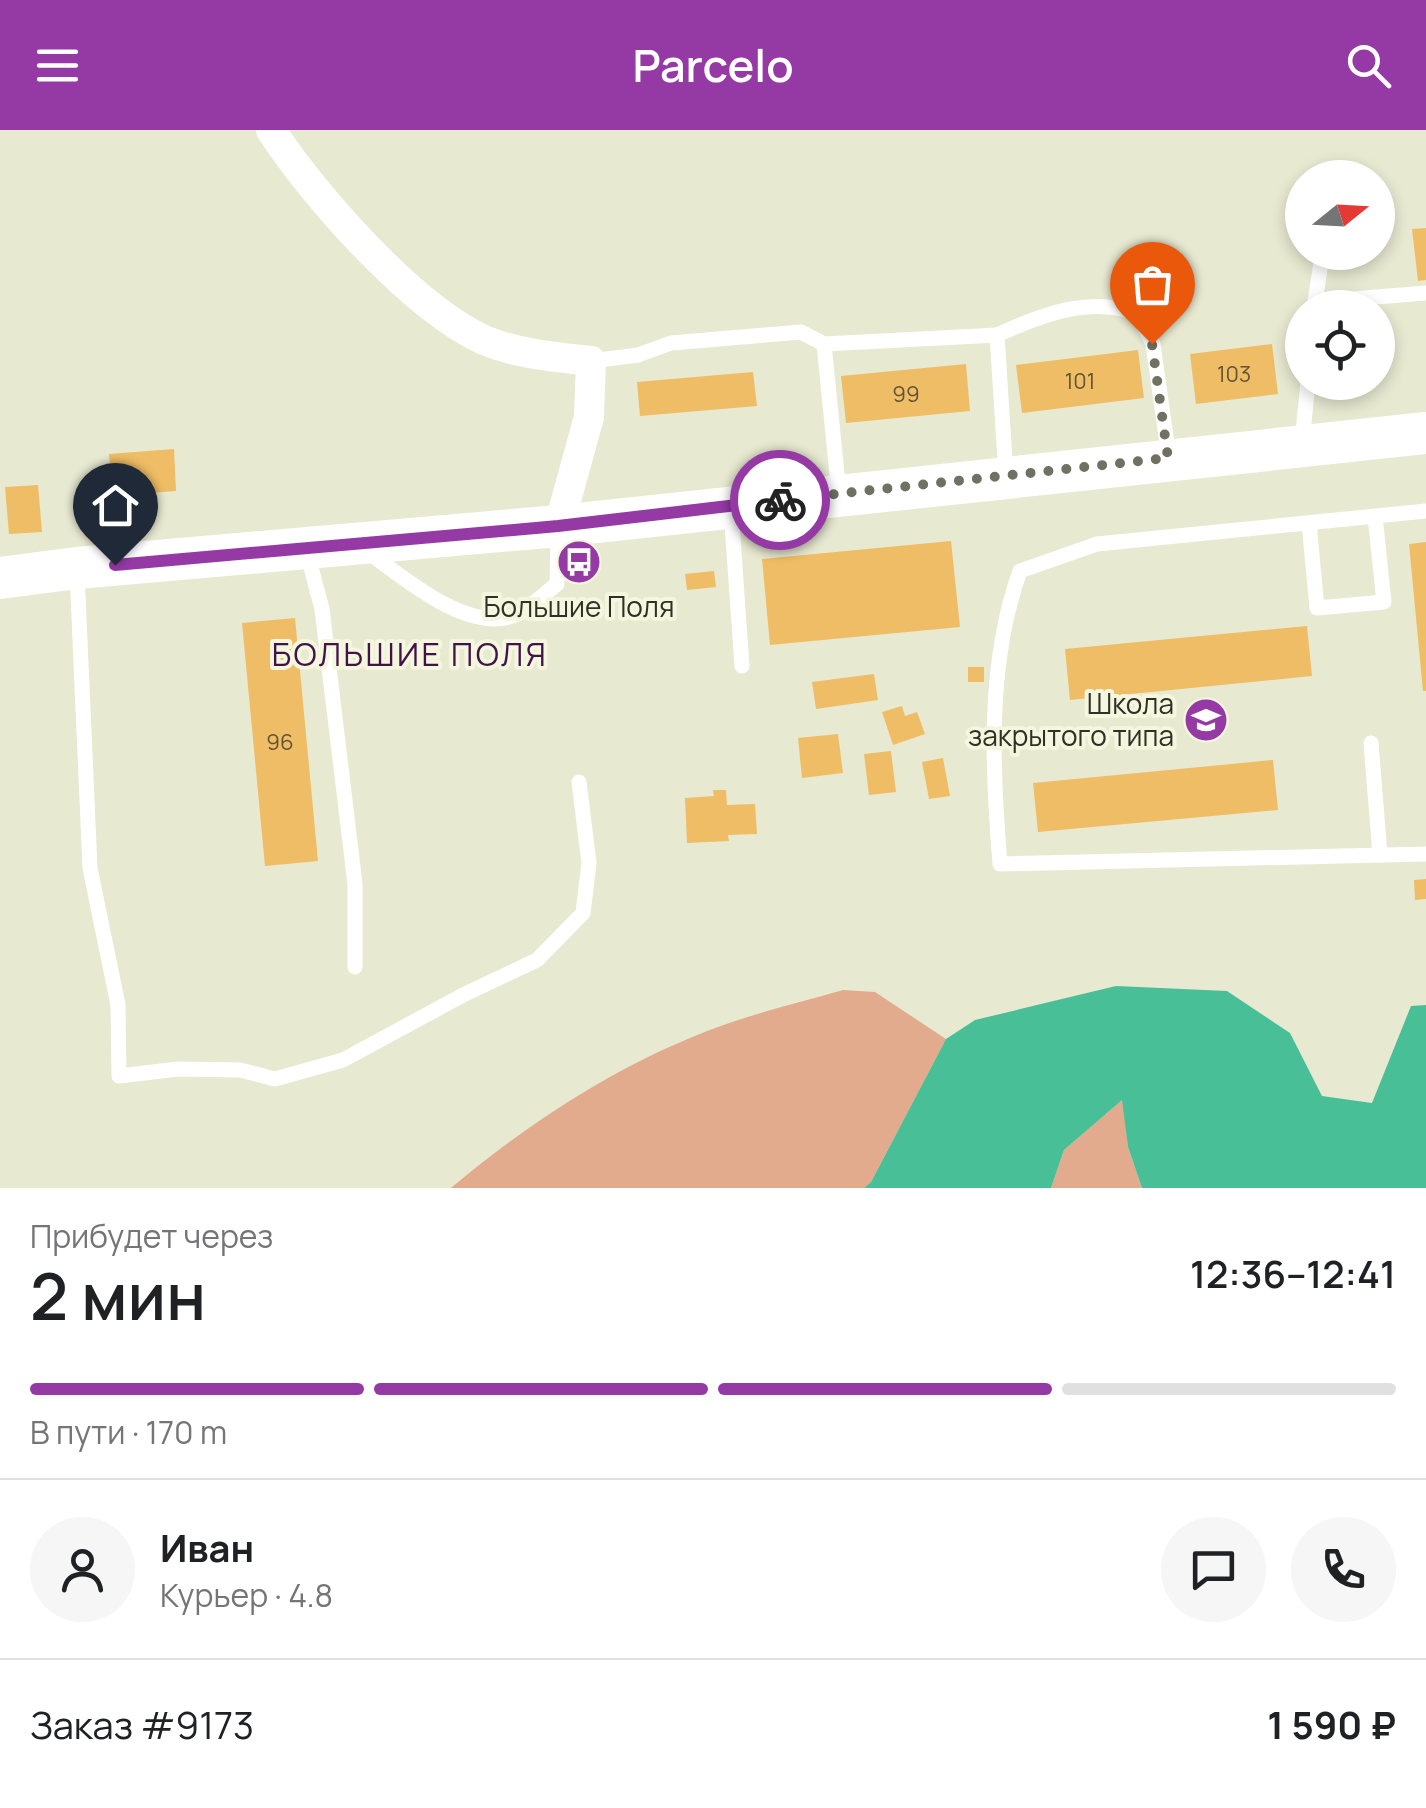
<!DOCTYPE html>
<html lang="ru">
<head>
<meta charset="utf-8">
<style>
	:root { --surface:#fff; --page:#f6f6f6; --text:#202124; --muted:#757577; --line:#e0e0e0; --accent:#953aa5 }
	body { margin:0; font-family:Manrope,sans-serif; background:var(--page); color:var(--text); height:100vh; display:flex; flex-direction:column; font-size:38px; white-space:nowrap }
	* { box-sizing:border-box; margin:0 }
	p { font-size:32px; color:var(--muted) }
	.icon { flex:none; width:55px; height:55px; fill:none; stroke:currentColor; stroke-width:2; stroke-linecap:round; stroke-linejoin:round }
	.map { position:relative; height:1058px; overflow:hidden }
	.drawer { display:flex; flex-direction:column; background:var(--surface); flex:1 }
	.drawer>* { flex:none }
	.needle { width:65px; rotate:72deg }
	.tools { position:absolute; left:1285px; top:30px; display:grid; gap:20px }
	.tools a { display:grid; place-items:center; width:110px; height:110px; border-radius:50%; background:var(--surface); box-shadow:0 5px 15px #0003; font-size:50px }
	.pin { position:absolute; display:grid; place-items:center; width:85px; height:85px; color:#fff; margin:-102px -42px; border-radius:50% 50% 50% 0; rotate:-45deg; box-shadow:0 0 10px #0007 }
	.pin .icon { rotate:45deg }
	.courier { position:absolute; display:grid; place-items:center; width:100px; height:100px; margin:-50px; border:8px solid #953aa5; border-radius:50%; background:#fff; color:#222; box-shadow:0 2px 12px #0007 }
	.head em { font-style:normal; font-weight:600 }
	.head div { display:flex; flex-direction:column-reverse }
	.head { display:flex; align-items:center; justify-content:space-between; height:170px; padding:0 30px }
	h1 { font-size:65px; font-weight:600; line-height:75px }
	.bar { display:grid; grid-template-columns:repeat(4,1fr); gap:15px 10px; align-content:center; height:120px; padding:0 30px }
	.bar i { height:12px; border-radius:8px; background:var(--line) }
	.bar .current { background:var(--accent) }
	.bar p { grid-column:span 4 }
	.line { display:flex; align-items:center; gap:25px; padding:0 30px; border-top:2px solid var(--line) }
	.line div { flex:1 }
	.round { display:grid; place-items:center; flex:none; width:105px; height:105px; border-radius:52px; background:var(--page) }
	header { display:flex; justify-content:space-between; align-items:center; height:130px; padding:0 30px; background:var(--accent); color:#fff; font-size:45px; font-weight:600 }
	.map>svg:first-child { display:block }
</style>
</head>
<body>
<header><svg class="icon" aria-label="menu" viewBox="0 0 24 24"><path d="M4 6h16M4 12h16M4 18h16"/></svg>Parcelo<svg class="icon" aria-label="search" viewBox="0 0 24 24"><circle cx="10" cy="10" r="6"/><path d="M15 15l6 6"/></svg></header>
<div class="map">
<svg width="1426" height="1058" viewBox="0 0 1426 1058">
	<rect width="100%" height="100%" fill="#e8e9d1"/>
	<g fill="#e2ab8d">
		<path d="M843,860L875,862L946,909L871,1052L864,1058H451C531,991 620,933 718,897C759,882 801,872 843,860Z"/>
		<path d="M1123,969L1128,1017L1142,1058H1051L1064,1020Z"/>
	</g>
	<path fill="#49bf98" d="M1116,856L1227,861L1290,903L1322,966L1372,973L1411,876L1426,875V1058H1142L1128,1017L1122,970L1064,1020L1051,1058H864L871,1052L946,909L975,890Z"/>
	<g fill="#efbd65">
		<path d="M1426,98V150L1418,151L1412,99Z"/>
		<path d="M1272,214L1278,264L1196,274L1190,224Z"/>
		<path d="M1138,220L1144,268L1022,283L1016,235Z"/>
		<path d="M966,234L970,281L846,293L841,246Z"/>
		<path d="M753,242L757,276L640,286L637,252Z"/>
		<path d="M174,319L176,361L112,366L109,324Z"/>
		<path d="M38,355L42,402L9,404L5,357Z"/>
		<path d="M951,411L960,497L770,515L762,429Z"/>
		<path d="M1426,412V561H1423L1409,414Z"/>
		<path d="M714,441L716,457L687,460L685,444Z"/>
		<path d="M295,488L318,731L265,736L242,493Z"/>
		<path d="M1307,496L1312,546L1070,570L1065,519Z"/>
		<rect x="968" y="537" width="16" height="15"/>
		<path d="M874,544L878,570L816,579L812,552Z"/>
		<path d="M902,576L905,586L917,582L925,604L893,615L882,582Z"/>
		<path d="M838,604L843,643L802,648L798,608Z"/>
		<path d="M891,621L896,662L869,665L864,624Z"/>
		<path d="M943,628L950,666L929,669L922,632Z"/>
		<path d="M1273,630L1278,680L1038,702L1033,653Z"/>
		<path d="M713,660H726L727,675L755,674L757,704L728,705L729,711L687,713L685,668L714,666Z"/>
		<path d="M1426,749V769L1415,770L1414,750Z"/>
	</g>
	<g fill="none" stroke-linecap="round" stroke-linejoin="round">
		<g stroke="#fff" stroke-width="15">
			<path d="M1315,172L1426,163"/>
			<path d="M1314,178L1321,133"/>
			<path d="M997,205C1041,185 1091,165 1138,184L1153,214L1169,328"/>
			<path d="M591,231L638,225L671,213L801,202L824,214"/>
			<path d="M1302,313L1308,252"/>
			<path d="M839,364L824,214L997,205L1006,346"/>
			<path d="M731,380L742,536"/>
			<path d="M1426,381L1097,414L1020,441C987,532 992,638 1000,734L1426,724"/>
			<path d="M1309,393L1317,478L1384,472L1375,386"/>
			<path d="M307,422L322,479L355,754V837"/>
			<path d="M368,422C404,448 466,502 513,486C528,480 544,464 557,454L558,401"/>
			<path d="M77,442L90,738L118,875L119,946L178,939L240,940L275,949L343,930L463,865L537,830L583,783L589,733L579,652"/>
			<path d="M1371,613L1380,725"/>
		</g>
		<path stroke="#fff" stroke-width="30" d="M271,0C313,65 413,178 484,210C517,224 556,227 591,231L589,287L559,396"/>
		<path stroke="#fff" stroke-width="42" d="M0,448L77,438L559,396L1426,303"/>
	</g>
	<g fill="none" stroke-linecap="round" stroke-linejoin="round">
		<path stroke="#707162" stroke-width="10" stroke-dasharray="0 18" d="M780,370L1168,328L1152,214"/>
		<path stroke="#953aa5" stroke-width="12" d="M115,435L558,396L780,370"/>
	</g>
	<defs>
		<symbol id="bus-disc" viewBox="-11 -11 22 22"><circle r="9.5" fill="#953aa5" stroke="#f5f6de"/><path d="M-5-6H5V4H4V6H2V4H-2V6H-4V4H-5ZM-3.5-4V0h7V-4ZM-3.5 1.2v1.5H-2V1.2ZM2 1.2v1.5H3.5V1.2Z" fill="#fff"/></symbol>
		<symbol id="school-disc" viewBox="-11 -11 22 22"><circle r="9.5" fill="#953aa5" stroke="#f5f6de"/><path d="M0-5L7-2L0 1L-7-2ZM-4 1L0 2.5L4 1V4Q0 6-4 4Z" fill="#fff"/></symbol>
	</defs>
	<g fill-rule="evenodd">
		<use href="#bus-disc" x="554" y="407" width="50" height="50"/>
		<use href="#school-disc" x="1181" y="565" width="50" height="50"/>
	</g>
	<g text-anchor="middle" stroke-width="8" stroke-linejoin="round" paint-order="stroke">
		<g font-size="22" fill="#605336">
			<text x="1234" y="252">103</text>
			<text x="1080" y="259">101</text>
			<text x="906" y="272">99</text>
			<text x="280" y="620">96</text>
		</g>
		<g font-size="28" fill="#303027" stroke="#f5f6de">
			<text x="579" y="487">Большие Поля</text>
			<text x="1174" y="584" text-anchor="end">Школа<tspan x="1174" dy="32">закрытого типа</tspan></text>
		</g>
		<g font-size="32" letter-spacing="2.5" fill="#401448" stroke="#f5f6de">
			<text x="410" y="536">БОЛЬШИЕ ПОЛЯ</text>
		</g>
	</g>
</svg>
<div class="tools">
<a><svg class="needle" viewBox="-14 -14 28 28"><path d="M0-13l5 13h-10z" fill="#e53935"/><path d="M0 13l5-13h-10z" fill="#757577"/></svg></a>
<a><svg class="icon" aria-label="locate" viewBox="0 0 24 24"><circle cx="12" cy="12" r="6"/><path d="M12 2v4M12 18v4M2 12h4M18 12h4"/></svg></a>
</div>
<div class="pin" style="left:1152px;top:214px;background:#ea580c"><svg class="icon" aria-label="bag" viewBox="0 0 24 24"><path d="M5 8h14l-1 12H6zM9 8a3 3 0 0 1 6 0"/></svg></div>
<div class="pin" style="left:115px;top:435px;background:#1f2937"><svg class="icon" aria-label="home" viewBox="0 0 24 24"><path d="M3 11l9-7 9 7M6 9v11h12V9"/></svg></div>
<div class="courier" style="left:780px;top:370px"><svg class="icon" aria-label="bike" viewBox="0 0 24 24"><circle cx="6" cy="16" r="4"/><circle cx="18" cy="16" r="4"/><path d="M6 16l4-8h5l3 8M10 8l3 8H6M13 5h3"/></svg></div>
</div>
<section class="drawer">
<div class="head"><div><h1>2 мин</h1><p>Прибудет через</p></div><em>12:36–12:41</em></div>
<div class="bar"><i class="current"></i><i class="current"></i><i class="current"></i><i></i><p>В пути · 170 m</p></div>
<div class="line" style="height:180px"><a class="round"><svg class="icon" aria-label="person" viewBox="0 0 24 24"><circle cx="12" cy="8" r="4"/><path d="M4 21q1-7 8-7t8 7"/></svg></a><div><b>Иван</b><p>Курьер · 4.8</p></div><a class="round"><svg class="icon" aria-label="chat" viewBox="0 0 24 24"><path d="M4 5h16v11H9l-5 4z"/></svg></a><a class="round"><svg class="icon" aria-label="phone" viewBox="0 0 24 24"><path d="M5 4h4l2 5-3 2q2 4 5 5l2-3 5 2v4C11 20 4 13 5 4z"/></svg></a></div>
<div class="line" style="height:130px"><div>Заказ #9173</div><b>1 590 ₽</b></div>
</section>
</body>
</html>
